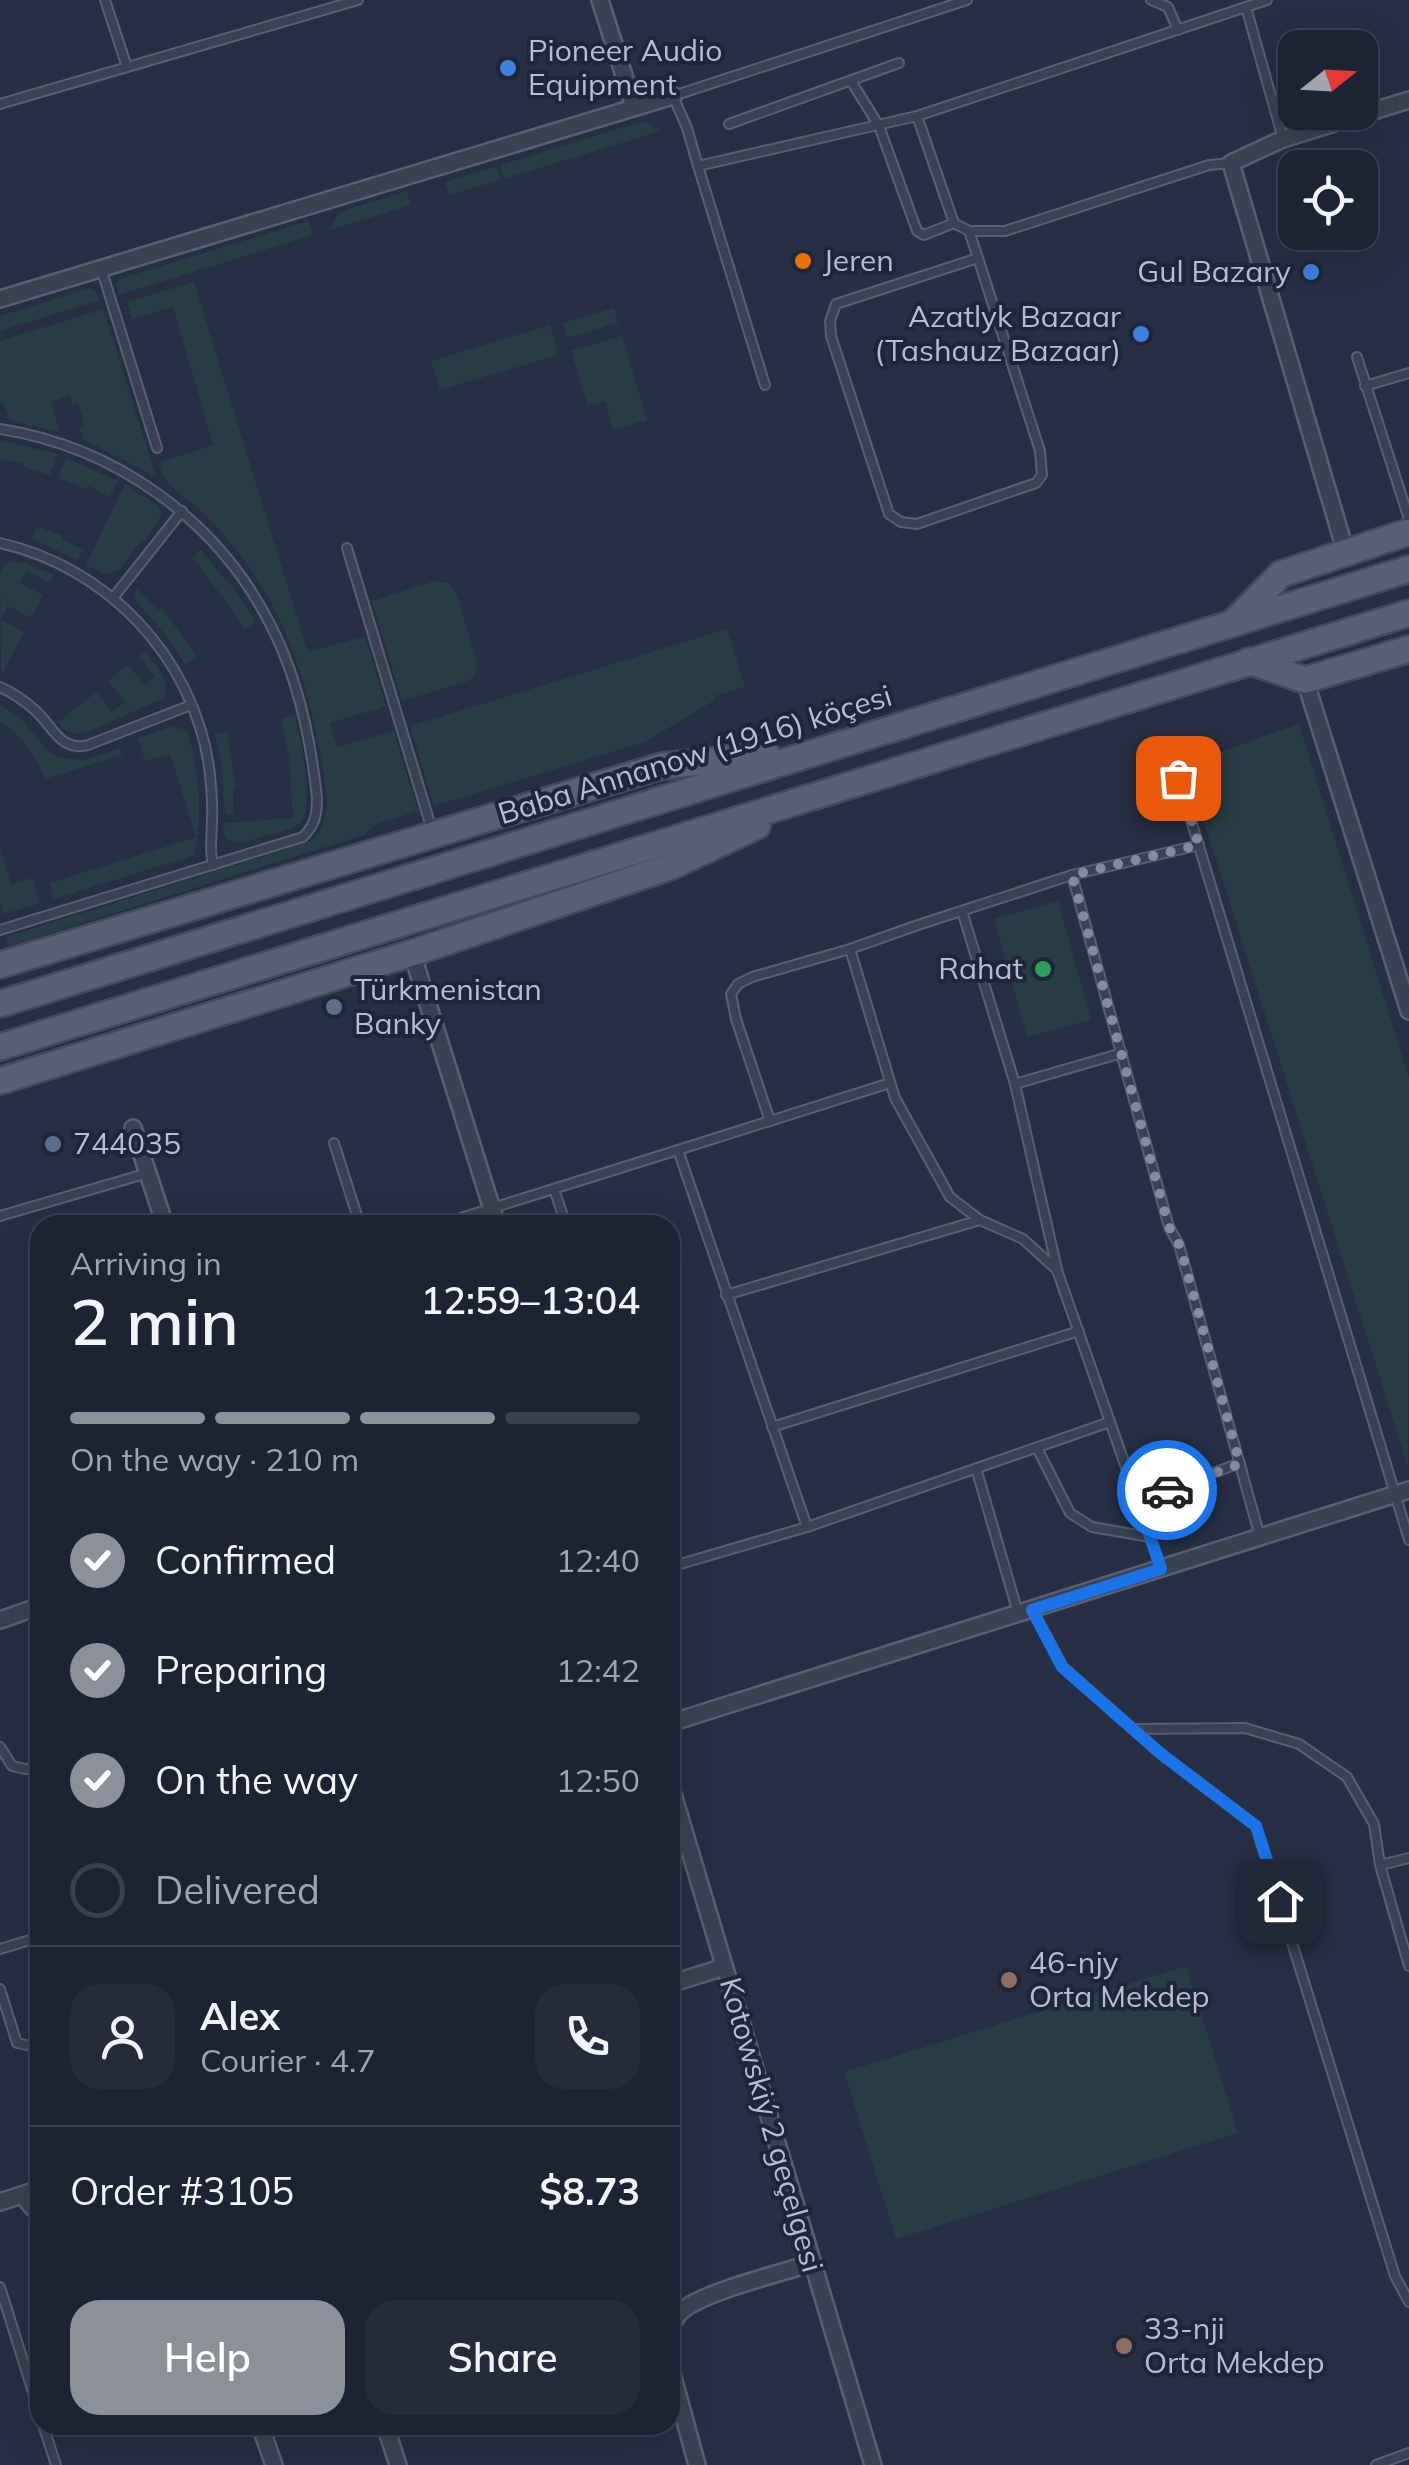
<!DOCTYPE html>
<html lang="en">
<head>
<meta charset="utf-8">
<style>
	:root { --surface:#1c2332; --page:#252b3a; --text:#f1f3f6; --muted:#a0a4ac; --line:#3a404d; --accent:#8c9099 }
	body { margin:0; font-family:Mulish,sans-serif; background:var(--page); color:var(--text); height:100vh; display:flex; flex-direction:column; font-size:38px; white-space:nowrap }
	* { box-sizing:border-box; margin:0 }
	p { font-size:32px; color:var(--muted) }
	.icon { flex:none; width:55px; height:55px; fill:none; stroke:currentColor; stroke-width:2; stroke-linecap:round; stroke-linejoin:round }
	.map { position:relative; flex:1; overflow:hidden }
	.side { position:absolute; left:30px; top:1215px; width:650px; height:1220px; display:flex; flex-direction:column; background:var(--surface); border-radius:30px; box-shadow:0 10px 40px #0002,0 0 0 2px var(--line) }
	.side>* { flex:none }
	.needle { width:65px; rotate:72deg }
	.tools { position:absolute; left:1278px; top:30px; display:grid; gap:20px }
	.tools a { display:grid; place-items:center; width:100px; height:100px; border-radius:20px; background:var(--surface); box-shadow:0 10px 40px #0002,0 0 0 2px var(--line); font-size:50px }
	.pin { position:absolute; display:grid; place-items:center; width:85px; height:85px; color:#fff; margin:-42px; border-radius:20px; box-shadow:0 5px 15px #0006 }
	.courier { position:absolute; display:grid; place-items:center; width:100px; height:100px; margin:-50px; border:8px solid #1a73e8; border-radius:50%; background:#fff; color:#222; box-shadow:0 2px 12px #0007 }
	.headline em { font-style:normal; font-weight:600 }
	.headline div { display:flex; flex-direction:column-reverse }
	.headline { display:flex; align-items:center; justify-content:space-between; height:170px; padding:0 40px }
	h1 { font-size:65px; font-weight:600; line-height:75px }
	.bar { display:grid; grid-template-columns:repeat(4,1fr); gap:15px 10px; align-content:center; height:120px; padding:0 40px }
	.bar i { height:12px; border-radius:8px; background:var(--line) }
	.bar .active { background:var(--accent) }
	.bar p { grid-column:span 4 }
	.line { display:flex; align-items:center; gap:25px; padding:0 40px; border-top:2px solid var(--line) }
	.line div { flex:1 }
	.round { display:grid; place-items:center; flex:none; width:105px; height:105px; border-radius:30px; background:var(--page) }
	ol { padding:0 40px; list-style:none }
	li { display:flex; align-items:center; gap:30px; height:110px }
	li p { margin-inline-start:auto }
	li .icon { padding:10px; border-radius:50%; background:var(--accent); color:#fff; stroke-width:4 }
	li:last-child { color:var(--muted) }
	li i { width:55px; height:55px; border:5px solid var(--line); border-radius:50% }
	.action { display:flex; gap:20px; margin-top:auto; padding:20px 40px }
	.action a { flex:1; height:115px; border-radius:30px; background:var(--accent); color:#fff; font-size:40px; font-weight:600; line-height:115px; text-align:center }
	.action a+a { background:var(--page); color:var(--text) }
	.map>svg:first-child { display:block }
</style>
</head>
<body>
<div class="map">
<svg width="1409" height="2465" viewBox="0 0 1409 2465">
	<rect width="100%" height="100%" fill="#262f43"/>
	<g fill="#283e44">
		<path d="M644,121L661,131L504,179L500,165Z"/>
		<path d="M497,166L501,180L449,195L445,182Z"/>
		<path d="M407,191L411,205L330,230L339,212Z"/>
		<path d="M308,221L313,235L119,295L116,285L119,279Z"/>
		<path d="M194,282L308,652L365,636L386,706L330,723L337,747L394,731L418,811L376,824L364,835L9,946L6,937L309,842C334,825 326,791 322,764C309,686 285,609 234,547C221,532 207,516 192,503C184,496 175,490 168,483C163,478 162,469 160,462L213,445L173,307L132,319L127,302Z"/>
		<path d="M90,288L95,290L100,300L0,331V316Z"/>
		<path d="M614,308L618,323L567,338L563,323Z"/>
		<path d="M103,309L152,464L156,477L83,439L80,428L85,426L78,403L72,404L70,396L51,402L60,433L10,420L4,404L0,401V341Z"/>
		<path d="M550,325L558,355L440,390L431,361Z"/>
		<path d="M622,336L647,420L613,430L605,401L588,406L571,351Z"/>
		<path d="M0,440L58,454L50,475L24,467V463L0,459Z"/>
		<path d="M66,458L118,481L110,497L89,486L86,489L58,478Z"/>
		<path d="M125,484L158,506L162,514L145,541L142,540L119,570L105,574L86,565Z"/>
		<path d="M37,526L63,536L62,539L83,550L78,560L32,539Z"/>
		<path d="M200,550L233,588L256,622L244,629L222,596L201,570L202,569L192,558Z"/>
		<path d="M11,561L25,563L54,575L50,583L26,571L20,583L43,595L31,618L8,606L1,619L24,632L1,676L0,576L3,567Z"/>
		<path d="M435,581L448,583L457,594L476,660C478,669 476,676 468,681L402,701L372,601Z"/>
		<path d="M137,589L158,610L162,608L197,657L185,664L168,638L137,602L134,596Z"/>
		<path d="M727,629L745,687L714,696L715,700L645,742L434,806L410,726Z"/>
		<path d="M145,651C155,664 172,681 164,698L88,732C75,735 67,733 58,723L96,692L112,712L125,702L108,681L128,665L145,685L155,677L139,656Z"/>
		<path d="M0,704L20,718L49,752L60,758L85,760L120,748L122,755L45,779C36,754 21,736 0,721Z"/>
		<path d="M295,715C300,737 317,808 299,824C289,832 272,834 261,837C247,842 236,847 225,836L224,823L293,818L289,757L281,719Z"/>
		<path d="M1299,724L1409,1078L1408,1467L1186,764Z"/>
		<path d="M174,726L187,731C200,771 202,814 195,855L54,899L50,883L196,837L170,754L145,761L138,738Z"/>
		<path d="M227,731L236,789L233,790V814H225L222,767L215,734Z"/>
		<path d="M0,847L11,884L32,878L40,903L4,914L0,902Z"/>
		<path d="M1058,901L1091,1020L1027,1037L994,919Z"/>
		<path d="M1186,1966L1238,2133L896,2239L844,2072Z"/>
	</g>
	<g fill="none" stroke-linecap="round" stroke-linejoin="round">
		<defs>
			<g id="lane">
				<path d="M105,0L127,67"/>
				<path d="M967,0L673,96L687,128L698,166L917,116L1246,7"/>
				<path d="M1151,0L1168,7L1178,30"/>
				<path d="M1267,0L1246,7L1283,139"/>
				<path d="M851,81L879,126L917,231L924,235L954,223"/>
				<path d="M0,104L358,0"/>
				<path d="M917,116L954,223L969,231H1005L1209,165L1231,163"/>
				<path d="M729,124L899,63"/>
				<path d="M698,166L765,385"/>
				<path d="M969,231L978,258L1040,451L1042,475L1036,483L917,524L901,522L889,514L831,336L830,321L836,304L978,258"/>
				<path d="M101,268L157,448"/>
				<path d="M1357,357L1409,519"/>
				<path d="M1365,386L1409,373"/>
				<path d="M0,429C115,447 216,519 269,622C297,675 311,740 317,798C317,815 315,825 303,837L0,930"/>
				<path d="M0,543C107,567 192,656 209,766C211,783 213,801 212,819C212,836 209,849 213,865"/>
				<path d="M347,548L432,830"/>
				<path d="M113,598L182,511"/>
				<path d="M0,687C13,693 25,701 36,711C53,727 61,752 88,745L191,705"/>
				<path d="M1168,744L1409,1540"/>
				<path d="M1072,875L1169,1227L1179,1245L1260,1537"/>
				<path d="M962,911L1015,1084"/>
				<path d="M850,949L895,1098L950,1197L980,1220L1023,1239L1057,1270L1161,1568"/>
				<path d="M770,1121L736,1019L731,994L738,984L752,977L850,949L918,925L1072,875L1199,845"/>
				<path d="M334,1143L360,1225"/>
				<path d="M554,1189L566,1225"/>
				<path d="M0,1216L148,1173"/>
				<path d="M250,1225L265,1220"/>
				<path d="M438,1225L678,1150"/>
				<path d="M1057,1269L1015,1084L1122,1053"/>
				<path d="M726,1295L980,1220"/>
				<path d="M772,1427L1079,1331"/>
				<path d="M1037,1448L1070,1513L1092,1527L1150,1537"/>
				<path d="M976,1468L1018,1613"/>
				<path d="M1138,1501L1240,1463"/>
				<path d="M807,1527L1110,1422"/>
				<path d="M670,1567L807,1527L678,1150L890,1083"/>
				<path d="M1032,1609L1063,1667L1160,1753L1256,1826L1395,2276L1409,2302"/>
				<path d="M1133,1729L1245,1728L1299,1744L1347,1777L1374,1824L1380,1865"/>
				<path d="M0,1747L12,1766L25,1769L40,1767"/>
				<path d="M1409,1858L1380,1865L1409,1966"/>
				<path d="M0,1949L40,1937"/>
				<path d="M0,1989L17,2043L31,2046L40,2044"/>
				<path d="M0,2287L40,2415"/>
				<path d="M43,2425L56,2465"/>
				<path d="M1376,2465L1409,2453"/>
			</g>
			<g id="street">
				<path d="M600,0L634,107"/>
				<path d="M0,299L673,96"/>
				<path d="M1346,553L1231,163L1283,139L1409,100"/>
				<path d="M1305,680L1409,1011"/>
				<path d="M412,953L497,1225"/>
				<path d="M133,1128L165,1225"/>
				<path d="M0,1620L40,1606"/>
				<path d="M670,1723L1409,1490"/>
				<path d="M670,1784L873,2465"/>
				<path d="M670,1984L724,1967"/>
				<path d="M22,2195L40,2216"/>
				<path d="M0,2202L40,2189"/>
				<path d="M670,2328C674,2320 677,2314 684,2309C710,2290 779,2274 811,2263"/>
				<path d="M670,2366L697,2465"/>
				<path d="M260,2425L274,2465"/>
				<path d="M385,2425L398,2465"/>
			</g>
			<g id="primary">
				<path d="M1235,621L1281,574L1409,532"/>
				<path d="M1249,661L1305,680L1409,649"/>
				<path d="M0,965L662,766L767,755"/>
				<path d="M0,1004L1409,569"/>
				<path d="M0,1047L1409,613"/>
				<path d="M0,1081L412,953L672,866L757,826"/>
			</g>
		</defs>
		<use href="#lane" stroke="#585f70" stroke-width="12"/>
		<use href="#street" stroke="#585f70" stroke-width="20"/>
		<use href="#primary" stroke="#444a5c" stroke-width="30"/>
		<use href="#lane" stroke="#3a4252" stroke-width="8"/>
		<use href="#street" stroke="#3a4252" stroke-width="15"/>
		<use href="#primary" stroke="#586072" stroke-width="25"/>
	</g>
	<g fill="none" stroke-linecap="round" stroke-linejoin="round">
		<path stroke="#848b9c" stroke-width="10" stroke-dasharray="0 18" d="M1167,1490L1240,1464L1180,1246L1169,1227L1072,875L1199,845L1178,778"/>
		<path stroke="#1a73e8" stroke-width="12" d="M1167,1490L1138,1501L1161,1569L1032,1610L1062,1667L1160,1753L1256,1826L1280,1901"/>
	</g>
	<g fill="#3f7fe0" stroke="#1f2638" stroke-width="4">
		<circle cx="508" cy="68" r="10"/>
		<circle cx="1311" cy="272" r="10"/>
		<circle cx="1141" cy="334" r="10"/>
	</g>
	<circle fill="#e8710a" stroke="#1f2638" stroke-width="4" cx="803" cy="261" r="10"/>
	<circle fill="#2e9e5b" stroke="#1f2638" stroke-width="4" cx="1043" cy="969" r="10"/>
	<g fill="#5c6f8a" stroke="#1f2638" stroke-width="4">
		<circle cx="334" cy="1007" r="10"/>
		<circle cx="53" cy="1144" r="10"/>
	</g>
	<g fill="#8d6e63" stroke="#1f2638" stroke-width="4">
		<circle cx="1009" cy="1980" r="10"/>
		<circle cx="1124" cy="2346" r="10"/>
	</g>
	<g text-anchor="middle" stroke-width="8" stroke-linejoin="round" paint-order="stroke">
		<g font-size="30" fill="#b7bdcc" stroke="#1f2638" text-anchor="start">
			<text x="528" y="61">Pioneer Audio<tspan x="528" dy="34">Equipment</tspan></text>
			<text x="823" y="271">Jeren</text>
			<text x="1291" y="282" text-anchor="end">Gul Bazary</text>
			<text x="1121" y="327" text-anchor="end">Azatlyk Bazaar<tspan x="1121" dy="34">(Tashauz Bazaar)</tspan></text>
			<text x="1023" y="979" text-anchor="end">Rahat</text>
			<text x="354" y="1000">Türkmenistan<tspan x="354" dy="34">Banky</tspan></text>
			<text x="73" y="1154">744035</text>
			<text x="1029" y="1973">46-njy<tspan x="1029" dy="34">Orta Mekdep</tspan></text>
			<text x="1144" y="2339">33-nji<tspan x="1144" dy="34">Orta Mekdep</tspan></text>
		</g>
		<g font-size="30" fill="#b7bdcc" stroke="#1f2638">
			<text transform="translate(695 755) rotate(-17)" y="10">Baba Annanow (1916) köçesi</text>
			<text transform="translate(771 2125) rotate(74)" y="10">Kotowskiý 2 geçelgesi</text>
		</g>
	</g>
</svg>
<div class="tools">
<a><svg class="needle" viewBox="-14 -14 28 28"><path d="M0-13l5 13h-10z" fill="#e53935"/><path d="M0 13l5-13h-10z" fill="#a0a4ac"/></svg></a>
<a><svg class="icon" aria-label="locate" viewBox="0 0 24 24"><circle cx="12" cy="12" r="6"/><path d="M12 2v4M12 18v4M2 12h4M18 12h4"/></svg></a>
</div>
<div class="pin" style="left:1178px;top:778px;background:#ea580c"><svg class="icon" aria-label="bag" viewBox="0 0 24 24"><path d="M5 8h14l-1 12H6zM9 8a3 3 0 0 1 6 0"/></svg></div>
<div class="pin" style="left:1280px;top:1901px;background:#1f2937"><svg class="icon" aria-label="home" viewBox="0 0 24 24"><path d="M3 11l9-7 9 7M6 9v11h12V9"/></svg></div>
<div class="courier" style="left:1167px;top:1490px"><svg class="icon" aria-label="car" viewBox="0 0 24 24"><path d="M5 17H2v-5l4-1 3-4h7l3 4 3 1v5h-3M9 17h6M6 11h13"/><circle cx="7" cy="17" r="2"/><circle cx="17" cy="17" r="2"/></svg></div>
<section class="side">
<div class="headline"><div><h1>2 min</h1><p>Arriving in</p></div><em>12:59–13:04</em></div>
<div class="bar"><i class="active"></i><i class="active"></i><i class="active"></i><i></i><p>On the way · 210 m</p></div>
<ol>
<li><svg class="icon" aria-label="check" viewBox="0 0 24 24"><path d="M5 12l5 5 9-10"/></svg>Confirmed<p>12:40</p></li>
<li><svg class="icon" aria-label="check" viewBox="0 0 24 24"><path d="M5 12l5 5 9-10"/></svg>Preparing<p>12:42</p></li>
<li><svg class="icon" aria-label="check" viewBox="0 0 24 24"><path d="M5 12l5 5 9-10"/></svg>On the way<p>12:50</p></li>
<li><i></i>Delivered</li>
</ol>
<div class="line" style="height:180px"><a class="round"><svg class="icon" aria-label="person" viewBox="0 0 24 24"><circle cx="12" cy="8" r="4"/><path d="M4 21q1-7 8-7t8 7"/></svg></a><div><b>Alex</b><p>Courier · 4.7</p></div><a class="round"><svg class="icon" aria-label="phone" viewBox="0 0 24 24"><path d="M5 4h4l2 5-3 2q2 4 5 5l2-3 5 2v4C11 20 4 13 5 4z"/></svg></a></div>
<div class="line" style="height:130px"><div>Order #3105</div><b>$8.73</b></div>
<div class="action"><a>Help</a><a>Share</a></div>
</section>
</div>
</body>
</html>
